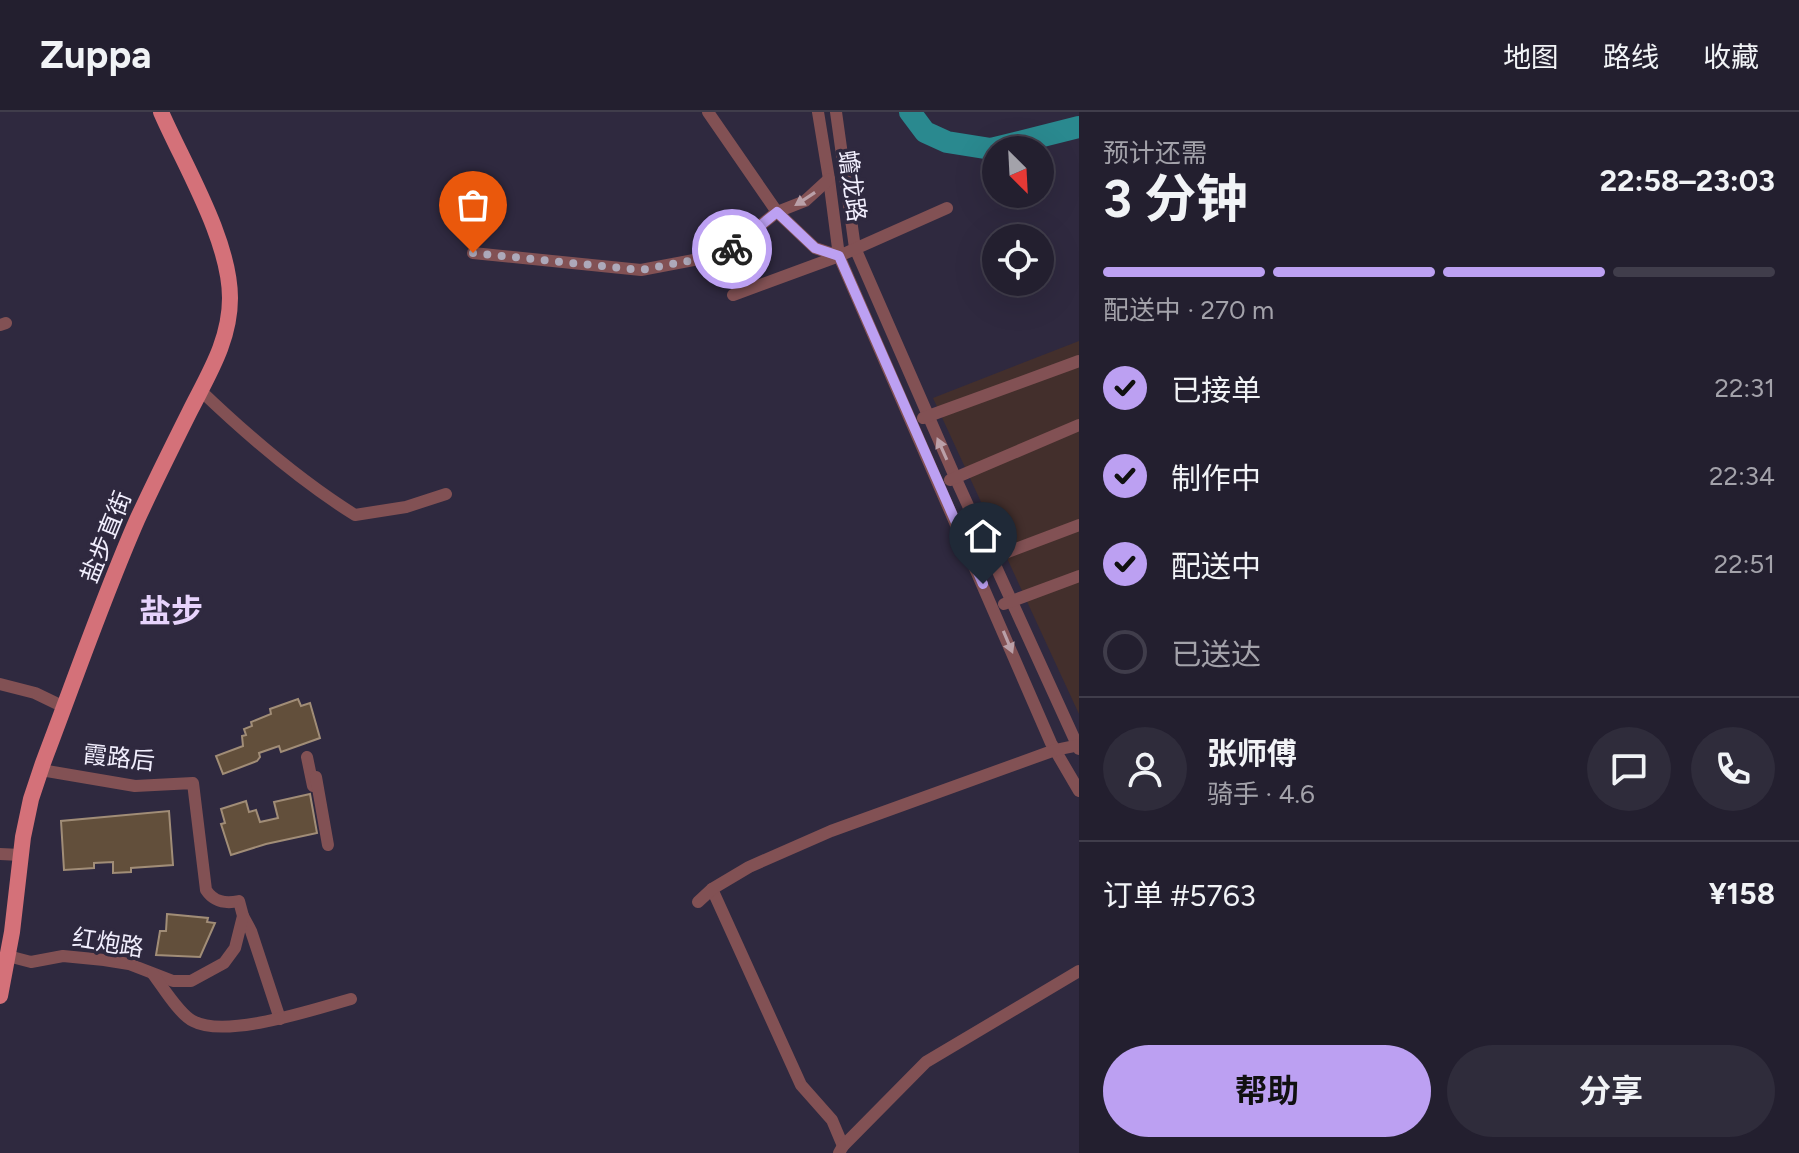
<!DOCTYPE html>
<html lang="zh">
<head>
<meta charset="utf-8">
<style>
	:root { --surface:#231f2f; --page:#2f2c3b; --text:#f1f3f6; --muted:#a3a2aa; --line:#403d4b; --accent:#bca0f2 }
	body { margin:0; font-family:Figtree,"Noto Sans SC",sans-serif; background:var(--page); color:var(--text); height:100vh; display:flex; flex-direction:column; font-size:30px; white-space:nowrap }
	* { box-sizing:border-box; margin:0 }
	p { font-size:26px; color:var(--muted) }
	.icon { flex:none; width:44px; height:44px; fill:none; stroke:currentColor; stroke-width:2; stroke-linecap:round; stroke-linejoin:round }
	.map { position:relative; flex:1; overflow:hidden }
	.side { display:flex; flex-direction:column; background:var(--surface); width:720px }
	.side>* { flex:none }
	.needle { width:52px; rotate:156deg }
	.buttons { position:absolute; left:982px; top:24px; display:grid; gap:16px }
	.buttons a { display:grid; place-items:center; width:72px; height:72px; border-radius:50%; background:var(--surface); box-shadow:0 8px 32px #0002,0 0 0 2px var(--line); font-size:40px }
	.pin { position:absolute; display:grid; place-items:center; width:68px; height:68px; color:#fff; margin:-82px -34px; border-radius:50% 50% 50% 0; rotate:-45deg; box-shadow:0 0 8px #0007 }
	.pin .icon { rotate:45deg }
	.courier { position:absolute; display:grid; place-items:center; width:80px; height:80px; margin:-40px; border:6px solid #bca0f2; border-radius:50%; background:#fff; color:#222; box-shadow:0 2px 10px #0007 }
	.overview em { font-style:normal; font-weight:700 }
	.overview div { display:flex; flex-direction:column-reverse }
	.overview { display:flex; align-items:center; justify-content:space-between; height:136px; padding:0 24px }
	h1 { font-size:52px; font-weight:700; line-height:60px }
	.bar { display:grid; grid-template-columns:repeat(4,1fr); gap:12px 8px; align-content:center; height:96px; padding:0 24px }
	.bar i { height:10px; border-radius:6px; background:var(--line) }
	.bar .current { background:var(--accent) }
	.bar p { grid-column:span 4 }
	.line { display:flex; align-items:center; gap:20px; padding:0 24px; border-top:2px solid var(--line) }
	.line div { flex:1 }
	.round { display:grid; place-items:center; flex:none; width:84px; height:84px; border-radius:42px; background:var(--page) }
	ol { padding:0 24px; list-style:none }
	li { display:flex; align-items:center; gap:24px; height:88px }
	li p { margin-inline-start:auto }
	li .icon { padding:8px; border-radius:50%; background:var(--accent); color:#111; stroke-width:4 }
	li:last-child { color:var(--muted) }
	li i { width:44px; height:44px; border:4px solid var(--line); border-radius:50% }
	.button { display:flex; gap:16px; margin-top:auto; padding:16px 24px }
	.button a { flex:1; height:92px; border-radius:48px; background:var(--accent); color:#111; font-size:32px; font-weight:700; line-height:92px; text-align:center }
	.button a+a { background:var(--page); color:var(--text) }
	header { display:flex; align-items:center; gap:48px; box-sizing:border-box; height:112px; padding:0 40px; background:var(--surface); border-bottom:2px solid var(--line) }
	header strong { font-size:38px }
	nav { display:flex; gap:44px; margin-inline-start:auto; font-size:28px }
	main { display:flex; flex:1; min-height:0 }
	.map>svg:first-child { display:block }
</style>
</head>
<body>
<header>
<strong>Zuppa</strong>
<nav><a>地图</a><a>路线</a><a>收藏</a></nav>
</header>
<main>
<div class="map">
<svg width="1079" height="1041" viewBox="0 0 1079 1041">
	<rect width="100%" height="100%" fill="#2f293f"/>
	<path fill="#432f2c" d="M1079,229V602L933,286Z"/>
	<g fill="none" stroke-linecap="round" stroke-linejoin="round">
		<path stroke="#2a898f" stroke-width="22" d="M910,0L925,20L947,30L991,37L1079,15"/>
	</g>
	<g fill="#624f3b" stroke="#a18d77" stroke-width="2">
		<path d="M298,587L301,594L310,591L320,626L281,640L279,634L259,641L260,645L257,649L223,662L216,644L243,634L242,624L246,623L244,617L252,614L251,610L271,602L270,597Z"/>
		<path d="M310,682L317,721L266,732L231,743L221,712L225,711L221,697L246,689L249,700L256,698L260,710L278,706L274,690Z"/>
		<path d="M169,699L173,753L131,756V760L113,761V750L94,751V756L64,758L61,709Z"/>
		<path d="M167,802L208,806L207,810L215,811L200,845L156,843L160,819H166Z"/>
	</g>
	<g fill="none" stroke-linecap="round" stroke-linejoin="round">
		<g stroke="#825154" stroke-width="12">
			<path d="M708,0L777,100L815,136L839,144"/>
			<path d="M818,0L829,67L839,144L1051,631L1079,679"/>
			<path d="M836,0L855,136L955,365L1079,637"/>
			<path d="M473,141L641,158L725,142L777,100L805,89L829,67"/>
			<path d="M733,183L839,144L947,96"/>
			<path d="M0,213L6,211"/>
			<path d="M200,278C248,324 299,368 355,403L406,395L446,382"/>
			<path d="M923,306L1079,249"/>
			<path d="M950,368L1079,313"/>
			<path d="M992,446L1079,413"/>
			<path d="M1004,492L1079,464"/>
			<path d="M0,572L35,581L64,595"/>
			<path d="M307,645L313,674"/>
			<path d="M316,665L328,733"/>
			<path d="M0,742L21,743"/>
			<path d="M712,777L801,973L832,1008L843,1034"/>
			<path d="M698,790L712,777L749,755L831,719L1055,638L1079,633"/>
			<path d="M243,804L251,819L280,907"/>
			<path d="M8,844L31,850L63,844L104,848L129,852L173,869H191L224,851L235,836L243,804L239,789C225,792 214,790 206,778L193,671L135,674L41,658"/>
			<path d="M153,862C163,875 179,902 193,909C226,927 315,897 351,887"/>
			<path d="M839,1041L843,1034L926,950L1079,859"/>
		</g>
		<path stroke="#d47179" stroke-width="16" d="M0,884L12,820L23,725L31,687L43,651C74,570 102,488 137,408C154,371 172,335 190,299C208,263 230,229 230,186C230,128 184,53 161,0"/>
	</g>
	<defs><path id="oneway-solid" d="M-6-.8H1V-3.2L6.5 0L1 3.2V.8H-6Z" transform="scale(2)"/></defs>
	<g fill="#baa0a8">
		<use href="#oneway-solid" transform="translate(805 87) rotate(147)"/>
		<use href="#oneway-solid" transform="translate(942 337) rotate(-114)"/>
		<use href="#oneway-solid" transform="translate(1008 530) rotate(67)"/>
	</g>
	<g fill="none" stroke-linecap="round" stroke-linejoin="round">
		<path stroke="#ada9ba" stroke-width="8" stroke-dasharray="0 14.4" d="M473,141L641,158L725,142L732,137"/>
		<path stroke="#bca0f2" stroke-width="10" d="M732,137L777,100L815,136L839,144L983,472"/>
	</g>
	<g text-anchor="middle" stroke-width="7" stroke-linejoin="round" paint-order="stroke">
		<g font-size="24" fill="#f1eefd" stroke="#2f293f">
			<text transform="translate(852 74) rotate(82)" y="8">蟾龙路</text>
			<text transform="translate(106 425) rotate(-68)" y="8">盐步直街</text>
			<text transform="translate(119 646) rotate(6)" y="8">霞路后</text>
			<text transform="translate(108 831) rotate(9)" y="8">红炮路</text>
		</g>
		<g font-size="32" font-weight="bold" fill="#e7d3fc" stroke="#2f293f">
			<text x="171" y="510">盐步</text>
		</g>
	</g>
</svg>
<div class="buttons">
<a><svg class="needle" viewBox="-14 -14 28 28"><path d="M0-13l5 13h-10z" fill="#e53935"/><path d="M0 13l5-13h-10z" fill="#a3a2aa"/></svg></a>
<a><svg class="icon" aria-label="locate" viewBox="0 0 24 24"><circle cx="12" cy="12" r="6"/><path d="M12 2v4M12 18v4M2 12h4M18 12h4"/></svg></a>
</div>
<div class="pin" style="left:473px;top:141px;background:#ea580c"><svg class="icon" aria-label="bag" viewBox="0 0 24 24"><path d="M5 8h14l-1 12H6zM9 8a3 3 0 0 1 6 0"/></svg></div>
<div class="pin" style="left:983px;top:472px;background:#1f2937"><svg class="icon" aria-label="home" viewBox="0 0 24 24"><path d="M3 11l9-7 9 7M6 9v11h12V9"/></svg></div>
<div class="courier" style="left:732px;top:137px"><svg class="icon" aria-label="bike" viewBox="0 0 24 24"><circle cx="6" cy="16" r="4"/><circle cx="18" cy="16" r="4"/><path d="M6 16l4-8h5l3 8M10 8l3 8H6M13 5h3"/></svg></div>
</div>
<section class="side">
<div class="overview"><div><h1>3 分钟</h1><p>预计还需</p></div><em>22:58–23:03</em></div>
<div class="bar"><i class="current"></i><i class="current"></i><i class="current"></i><i></i><p>配送中 · 270 m</p></div>
<ol>
<li><svg class="icon" aria-label="check" viewBox="0 0 24 24"><path d="M5 12l5 5 9-10"/></svg>已接单<p>22:31</p></li>
<li><svg class="icon" aria-label="check" viewBox="0 0 24 24"><path d="M5 12l5 5 9-10"/></svg>制作中<p>22:34</p></li>
<li><svg class="icon" aria-label="check" viewBox="0 0 24 24"><path d="M5 12l5 5 9-10"/></svg>配送中<p>22:51</p></li>
<li><i></i>已送达</li>
</ol>
<div class="line" style="height:144px"><a class="round"><svg class="icon" aria-label="person" viewBox="0 0 24 24"><circle cx="12" cy="8" r="4"/><path d="M4 21q1-7 8-7t8 7"/></svg></a><div><b>张师傅</b><p>骑手 · 4.6</p></div><a class="round"><svg class="icon" aria-label="chat" viewBox="0 0 24 24"><path d="M4 5h16v11H9l-5 4z"/></svg></a><a class="round"><svg class="icon" aria-label="phone" viewBox="0 0 24 24"><path d="M5 4h4l2 5-3 2q2 4 5 5l2-3 5 2v4C11 20 4 13 5 4z"/></svg></a></div>
<div class="line" style="height:104px"><div>订单 #5763</div><b>¥158</b></div>
<div class="button"><a>帮助</a><a>分享</a></div>
</section>
</main>
</body>
</html>
